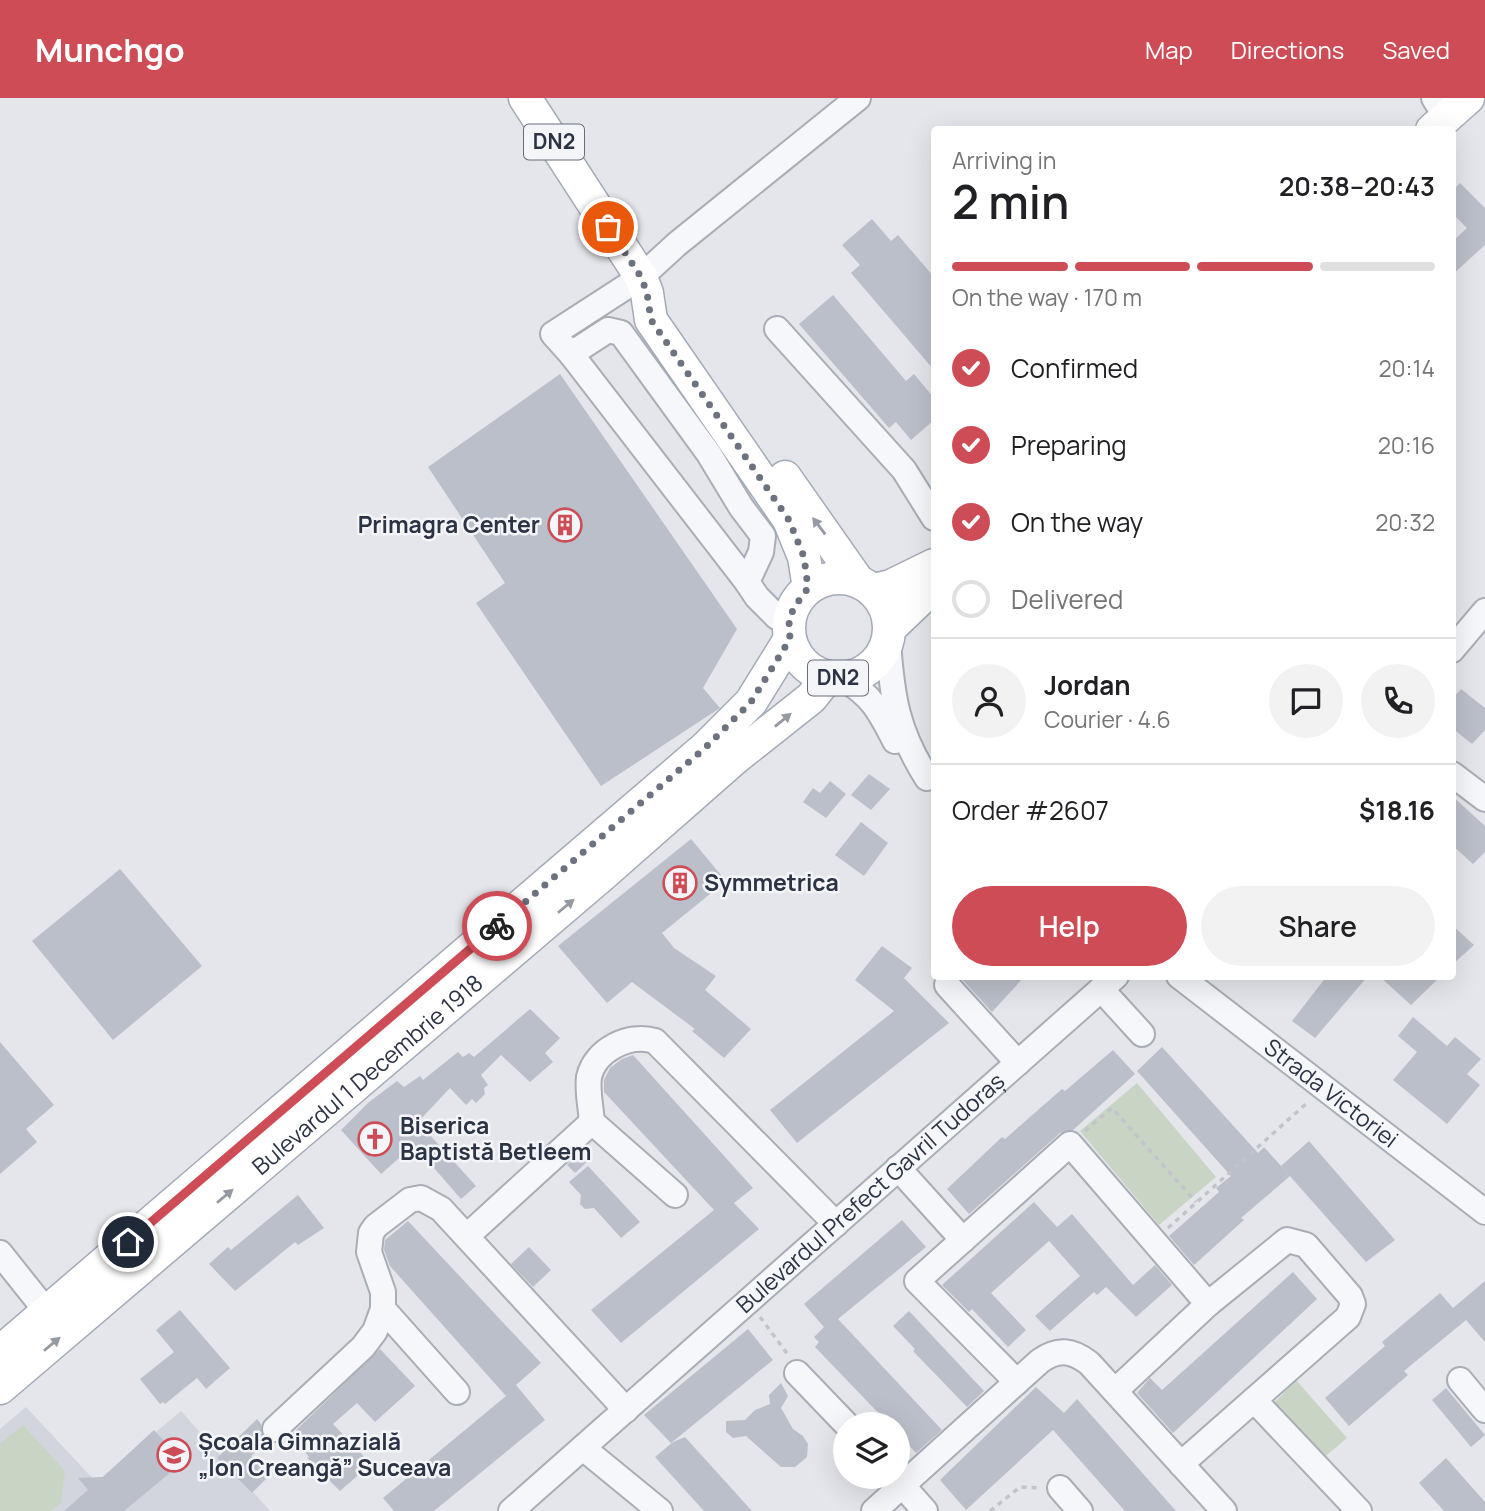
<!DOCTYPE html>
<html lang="en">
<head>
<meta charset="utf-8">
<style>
	:root { --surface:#fff; --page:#f2f2f2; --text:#202124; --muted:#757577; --line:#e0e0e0; --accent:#cd4c56 }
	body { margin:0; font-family:Manrope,sans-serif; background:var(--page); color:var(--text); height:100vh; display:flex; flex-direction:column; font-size:26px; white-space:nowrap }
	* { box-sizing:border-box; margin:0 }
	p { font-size:23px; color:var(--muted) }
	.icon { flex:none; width:38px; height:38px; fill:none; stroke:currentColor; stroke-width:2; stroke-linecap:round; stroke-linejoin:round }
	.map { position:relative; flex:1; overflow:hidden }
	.details { position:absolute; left:931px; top:28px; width:525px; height:854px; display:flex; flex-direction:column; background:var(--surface); border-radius:7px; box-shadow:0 7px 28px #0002 }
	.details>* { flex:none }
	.controls { position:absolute; left:833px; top:1314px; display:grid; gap:14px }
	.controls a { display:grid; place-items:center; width:77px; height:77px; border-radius:50%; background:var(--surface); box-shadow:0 7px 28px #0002; font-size:35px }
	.pin { position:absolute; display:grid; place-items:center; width:60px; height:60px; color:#fff; margin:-30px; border:4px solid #fff; border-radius:50%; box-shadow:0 2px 7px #0007 }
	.courier { position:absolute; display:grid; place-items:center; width:70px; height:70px; margin:-35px; border:5px solid #cd4c56; border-radius:50%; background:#fff; color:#222; box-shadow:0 2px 9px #0007 }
	.headline em { font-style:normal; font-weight:600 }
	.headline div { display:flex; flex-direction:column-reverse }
	.headline { display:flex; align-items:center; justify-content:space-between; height:119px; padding:0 21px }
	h1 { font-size:46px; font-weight:600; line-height:52px }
	.bar { display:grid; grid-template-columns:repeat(4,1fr); gap:10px 7px; align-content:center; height:84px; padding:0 21px }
	.bar i { height:9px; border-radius:5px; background:var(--line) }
	.bar .on { background:var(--accent) }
	.bar p { grid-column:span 4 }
	.line { display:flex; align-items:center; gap:18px; padding:0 21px; border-top:2px solid var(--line) }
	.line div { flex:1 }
	.round { display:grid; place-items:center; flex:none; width:74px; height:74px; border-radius:37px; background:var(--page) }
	ol { padding:0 21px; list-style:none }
	li { display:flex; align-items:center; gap:21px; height:77px }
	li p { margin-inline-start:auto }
	li .icon { padding:7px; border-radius:50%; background:var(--accent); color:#fff; stroke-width:4 }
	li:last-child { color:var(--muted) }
	li i { width:38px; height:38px; border:4px solid var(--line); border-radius:50% }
	.button { display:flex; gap:14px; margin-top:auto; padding:14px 21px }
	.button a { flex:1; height:80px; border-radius:42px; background:var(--accent); color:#fff; font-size:28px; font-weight:600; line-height:80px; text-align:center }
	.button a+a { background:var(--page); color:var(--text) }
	header { display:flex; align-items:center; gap:42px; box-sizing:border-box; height:98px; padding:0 35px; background:var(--accent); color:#fff }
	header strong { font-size:33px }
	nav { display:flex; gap:38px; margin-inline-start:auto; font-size:24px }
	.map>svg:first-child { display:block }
</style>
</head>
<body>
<header>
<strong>Munchgo</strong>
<nav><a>Map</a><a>Directions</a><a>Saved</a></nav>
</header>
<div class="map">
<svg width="1485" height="1413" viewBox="0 0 1485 1413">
	<rect width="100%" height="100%" fill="#e4e6eb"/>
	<path fill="#d2d5dd" d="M26,1309L96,1384L181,1313L270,1413H0V1331Z"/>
	<g fill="#c8d5c5">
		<path d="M1137,985L1216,1079L1159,1127L1080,1033Z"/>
		<path d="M1296,1282L1347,1340L1321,1362L1271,1308Z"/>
		<path d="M23,1327L65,1373L61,1405L51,1413H0V1346Z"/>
	</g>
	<g fill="#bbbfc9">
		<path d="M1460,85L1485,110V147L1452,177V144L1467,130L1452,115V93Z"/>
		<path d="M872,121L891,143L898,137L934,179V272L851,175L860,167L842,147Z"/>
		<path d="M833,197L906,283L914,276L934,300V322L911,342L896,324L889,330L799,226Z"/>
		<path d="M560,276L737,531L703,590L720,610L601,688L476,505L505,485L428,369Z"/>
		<path d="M1461,591L1485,610V632L1472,646L1452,630V601Z"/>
		<path d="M869,676L890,691L871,712L851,697Z"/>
		<path d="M830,683L846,696L826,720L803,704L813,690L820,695Z"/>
		<path d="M1452,698L1485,728V754L1473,766L1452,747Z"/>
		<path d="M861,724L888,745L864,778L835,757Z"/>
		<path d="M691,741L726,783L662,835L674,850L716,878L705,892L751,931L724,960L692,933L695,931L632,884L607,905L558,848Z"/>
		<path d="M120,771L202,868L113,942L32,843Z"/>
		<path d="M1452,827L1474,847L1452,867Z"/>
		<path d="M882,848L912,870L904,880L949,925L797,1045L770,1012L894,913L855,882Z"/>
		<path d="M959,878H1025L992,914Z"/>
		<path d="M1327,878H1368L1315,940L1292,923Z"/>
		<path d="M1379,878H1441L1411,907Z"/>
		<path d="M530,911L560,940L545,955L553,964L530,984L501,957L481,977L488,987L484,990L485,996L476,1005L472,1001L466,1007L450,990L418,1024L476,1088L461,1101L414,1047L381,1076L341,1032L369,1004L397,983L404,989L420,978L423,982L458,954L463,959L469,955L474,959Z"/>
		<path d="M1413,919L1447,948L1455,939L1481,961L1467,976L1480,987L1447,1026L1393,982L1417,954L1398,938Z"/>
		<path d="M0,944L54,1007L26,1031L37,1044L0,1076Z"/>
		<path d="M1162,949L1258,1055L1264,1049L1290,1078L1241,1120L1244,1122L1194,1167L1169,1138L1219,1094L1216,1090L1231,1078L1137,973Z"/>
		<path d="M1113,952L1135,976L1073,1032L1060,1035L969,1116L947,1091L1002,1039L1005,1041L1062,991L1065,993Z"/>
		<path d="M633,957L753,1090L734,1105L759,1131L621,1245L591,1212L714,1112L604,994V982L610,970L622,961Z"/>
		<path d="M1309,1043L1395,1142L1366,1164L1281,1068Z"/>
		<path d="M582,1053L590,1061L575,1075L567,1067Z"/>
		<path d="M588,1068L640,1124L621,1140L594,1110L585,1111L580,1106L581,1097L569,1084Z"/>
		<path d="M298,1097L324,1130L298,1147L295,1144L235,1193L209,1166L228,1149L231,1152Z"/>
		<path d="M1034,1104L1057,1129L1072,1116L1133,1187L1155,1167L1172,1187L1136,1219L1106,1189L1097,1197L1094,1194L1050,1233L1035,1218L1080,1178L1049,1143L991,1195L1026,1232L1008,1249L972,1211L969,1214L942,1187Z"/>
		<path d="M902,1122L926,1149L838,1221L942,1332L916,1355L898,1335V1326H889L815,1249L819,1244L814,1239L824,1229L804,1206Z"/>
		<path d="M408,1123L541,1265L516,1287L545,1322L434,1413H394L383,1400L506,1298L390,1168L384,1152L385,1142Z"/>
		<path d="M529,1149L551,1172L533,1189L511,1166Z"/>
		<path d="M1293,1174L1317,1201L1173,1335L1137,1295L1150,1280L1162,1292Z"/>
		<path d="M1485,1183V1244L1466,1222L1404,1273L1408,1277L1349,1328L1325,1300L1385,1248L1382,1244L1440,1195L1453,1210Z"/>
		<path d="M180,1212L230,1270L206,1291L197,1280L165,1306L163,1304L160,1306L140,1281L174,1254L156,1232Z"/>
		<path d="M909,1213L984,1293L967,1309L913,1253L915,1251L893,1228Z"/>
		<path d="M748,1231L773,1262L671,1345L644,1317Z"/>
		<path d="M380,1251L415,1288L375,1324L357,1305L333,1326L371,1366L340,1393L307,1360L309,1359L291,1337Z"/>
		<path d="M781,1285L788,1298L781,1310L793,1331L803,1338L808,1346L807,1359L795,1369H781L746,1338L733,1340L726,1334V1323L745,1322L755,1312L770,1306L769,1297Z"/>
		<path d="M1036,1289L1064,1315L1077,1301L1176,1413H1125L1053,1332L966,1412L940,1382Z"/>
		<path d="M1446,1290L1485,1337L1471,1349L1432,1302Z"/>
		<path d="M257,1321L261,1326V1335L268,1343L251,1358L270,1377L252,1395L217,1360Z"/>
		<path d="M154,1332L183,1364L124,1413H64L88,1392L78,1380L103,1379Z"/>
		<path d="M685,1339L752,1413H704L655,1359L673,1344Z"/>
		<path d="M1446,1360L1485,1404V1413H1444L1419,1385Z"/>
	</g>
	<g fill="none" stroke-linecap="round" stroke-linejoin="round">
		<defs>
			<g id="minor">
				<path d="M1434,0L1446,19"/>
				<path d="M777,231L904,372L934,420"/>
				<path d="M571,256L608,232L621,235L709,356L741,409L763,438L761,454L747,484L757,499L777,519L793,511"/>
				<path d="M747,484L571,256L553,236L641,179L677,146L858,0"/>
				<path d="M888,544C892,599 897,633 927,680"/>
				<path d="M1452,552L1485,513"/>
				<path d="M843,580C873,599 879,612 895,643"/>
				<path d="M1452,676L1485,701"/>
				<path id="s1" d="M1179,878L1485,1114"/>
				<path d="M947,887L1018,965"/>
				<path d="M1101,891L1142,936"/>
				<path d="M898,1070L963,1142"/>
				<path d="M675,1097L592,1024C591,1010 587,993 589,979C595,952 629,935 655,943L836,1126"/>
				<path d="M467,1138L592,1024"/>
				<path d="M0,1155L47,1214"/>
				<path d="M383,1211L457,1294"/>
				<path d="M797,1275L846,1326"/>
				<path d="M1460,1282L1485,1312"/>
				<path d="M1017,1284L917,1183L1070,1046L1208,1206"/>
				<path d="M1115,1293L1208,1206L1287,1142L1306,1147L1350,1198L1353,1206L1348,1219L1181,1366"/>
				<path d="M1254,1302L1359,1413"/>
				<path d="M275,1331L363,1249L375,1233L383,1211V1194L369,1154L371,1135L376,1128L410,1102L421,1100L441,1111L626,1312"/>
				<path d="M583,1350L660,1413"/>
				<path d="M895,1379L925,1413"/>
				<path d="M1060,1390L1080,1413"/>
				<path id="s2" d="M511,1413L1116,878"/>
				<path d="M874,1413L1040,1263C1058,1250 1072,1252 1089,1265L1224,1413"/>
			</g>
			<g id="major">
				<path d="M525,0L641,179L647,195L651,222L789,422L804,459L809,490"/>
				<path d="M1432,32L1468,0"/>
				<path d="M785,379L858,483"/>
				<circle cx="839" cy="530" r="50"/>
				<path d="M873,492L891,488L934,467"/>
				<path d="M890,530L934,488"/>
				<path d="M0,1254L705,650L751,604L790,541"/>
				<path id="s3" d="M0,1290L601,778L734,661L811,600L828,579"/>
			</g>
		</defs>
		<use href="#minor" stroke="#a9adb6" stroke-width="28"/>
		<use href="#major" stroke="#a3aab7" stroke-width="35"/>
		<g stroke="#c1c4cb" stroke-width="3.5" stroke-dasharray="5 5" stroke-linecap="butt">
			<path d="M1085,1033L1112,1010L1196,1104"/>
			<path d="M1168,1130L1308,1004"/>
			<path d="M760,1219L789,1258"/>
			<path d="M990,1413L1020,1389L1039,1390"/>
		</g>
		<use href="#minor" stroke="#f6f7fa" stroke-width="24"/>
		<use href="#major" stroke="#fff" stroke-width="32"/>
	</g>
	<defs><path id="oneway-solid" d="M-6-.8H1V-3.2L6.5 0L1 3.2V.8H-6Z" transform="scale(1.75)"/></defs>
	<g fill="#9599a2">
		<use href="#oneway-solid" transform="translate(819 428) rotate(-127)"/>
		<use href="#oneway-solid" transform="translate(783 622) rotate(-39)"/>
		<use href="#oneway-solid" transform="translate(566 808) rotate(-40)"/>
		<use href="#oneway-solid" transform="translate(225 1098) rotate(-40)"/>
		<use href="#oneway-solid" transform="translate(52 1246) rotate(-40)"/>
	</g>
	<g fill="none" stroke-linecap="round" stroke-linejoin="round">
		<path stroke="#6c727e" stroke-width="7" stroke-dasharray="0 12.6" d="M497,828L705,650L751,604L790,541L789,526L793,511L808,490L804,459L789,422L651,222L647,195L641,179L608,129"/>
		<path stroke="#cd4c56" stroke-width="9" d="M128,1144L497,828"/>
	</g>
	<defs>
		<symbol id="building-ring" viewBox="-11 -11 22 22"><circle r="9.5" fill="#f3f5f9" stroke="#cd4c56" stroke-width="1.5"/><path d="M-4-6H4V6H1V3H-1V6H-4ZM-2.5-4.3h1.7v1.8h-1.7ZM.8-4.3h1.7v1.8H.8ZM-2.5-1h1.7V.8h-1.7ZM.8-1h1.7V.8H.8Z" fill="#cd4c56"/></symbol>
		<symbol id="church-ring" viewBox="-11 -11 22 22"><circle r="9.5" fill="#f3f5f9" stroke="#cd4c56" stroke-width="1.5"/><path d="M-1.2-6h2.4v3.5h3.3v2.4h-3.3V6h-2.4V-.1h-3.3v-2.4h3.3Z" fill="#cd4c56"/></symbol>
		<symbol id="school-ring" viewBox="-11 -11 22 22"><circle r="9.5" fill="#f3f5f9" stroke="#cd4c56" stroke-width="1.5"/><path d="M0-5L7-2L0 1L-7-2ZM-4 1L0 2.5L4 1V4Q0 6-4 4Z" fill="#cd4c56"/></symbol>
	</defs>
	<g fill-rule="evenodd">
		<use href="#building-ring" x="546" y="408" width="38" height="38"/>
		<use href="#building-ring" x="661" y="766" width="38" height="38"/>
		<use href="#church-ring" x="356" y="1022" width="38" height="38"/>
		<use href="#school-ring" x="155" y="1338" width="38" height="38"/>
	</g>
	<g text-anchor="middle" stroke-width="5" stroke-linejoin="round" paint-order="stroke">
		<g fill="#f3f5f9" stroke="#676d7a" stroke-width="2">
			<rect x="524" y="26.5" width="60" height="35" rx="5"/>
			<rect x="808" y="562.5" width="60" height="35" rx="5"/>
		</g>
		<g font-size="21" font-weight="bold" fill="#2b3344">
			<text x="554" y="51">DN2</text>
			<text x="838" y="587">DN2</text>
		</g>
		<g font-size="23" font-weight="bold" fill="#2b3344" stroke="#f3f5f9" text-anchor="start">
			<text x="540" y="435" text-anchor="end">Primagra Center</text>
			<text x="704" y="793">Symmetrica</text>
			<text x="400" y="1036">Biserica<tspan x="400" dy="26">Baptistă Betleem</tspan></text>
			<text x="198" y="1352">Școala Gimnazială<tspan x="198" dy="26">„Ion Creangă” Suceava</tspan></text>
		</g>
		<g font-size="23" fill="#2b3344" stroke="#f3f5f9">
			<text dy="8" stroke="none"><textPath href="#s3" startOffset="483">Bulevardul 1 Decembrie 1918</textPath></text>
			<text dy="8" stroke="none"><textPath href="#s1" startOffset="192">Strada Victoriei</textPath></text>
			<text dy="8" stroke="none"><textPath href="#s2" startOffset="480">Bulevardul Prefect Gavril Tudoraș</textPath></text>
		</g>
	</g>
</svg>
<div class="controls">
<a><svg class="icon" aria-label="layers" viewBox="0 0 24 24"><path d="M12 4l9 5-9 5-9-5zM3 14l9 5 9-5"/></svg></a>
</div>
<div class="pin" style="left:608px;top:129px;background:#ea580c"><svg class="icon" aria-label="bag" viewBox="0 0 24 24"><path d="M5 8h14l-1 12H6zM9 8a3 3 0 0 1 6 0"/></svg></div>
<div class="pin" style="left:128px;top:1144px;background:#1f2937"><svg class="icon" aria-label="home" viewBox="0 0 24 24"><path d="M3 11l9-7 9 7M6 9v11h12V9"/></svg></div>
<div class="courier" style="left:497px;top:828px"><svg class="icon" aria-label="bike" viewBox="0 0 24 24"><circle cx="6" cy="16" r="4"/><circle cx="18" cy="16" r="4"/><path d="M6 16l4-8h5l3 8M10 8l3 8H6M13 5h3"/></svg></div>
<section class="details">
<div class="headline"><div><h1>2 min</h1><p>Arriving in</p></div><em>20:38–20:43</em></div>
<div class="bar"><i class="on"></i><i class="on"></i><i class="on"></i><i></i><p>On the way · 170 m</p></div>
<ol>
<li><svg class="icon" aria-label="check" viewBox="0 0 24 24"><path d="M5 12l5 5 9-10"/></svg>Confirmed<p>20:14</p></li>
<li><svg class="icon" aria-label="check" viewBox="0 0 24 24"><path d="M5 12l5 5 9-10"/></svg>Preparing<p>20:16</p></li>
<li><svg class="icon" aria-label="check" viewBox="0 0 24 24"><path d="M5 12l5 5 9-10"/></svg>On the way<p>20:32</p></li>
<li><i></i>Delivered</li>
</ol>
<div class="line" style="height:126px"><a class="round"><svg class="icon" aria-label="person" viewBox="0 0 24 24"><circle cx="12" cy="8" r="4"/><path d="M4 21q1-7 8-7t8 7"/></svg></a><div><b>Jordan</b><p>Courier · 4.6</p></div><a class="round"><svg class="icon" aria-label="chat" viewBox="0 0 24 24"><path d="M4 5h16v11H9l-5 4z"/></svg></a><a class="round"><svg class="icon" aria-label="phone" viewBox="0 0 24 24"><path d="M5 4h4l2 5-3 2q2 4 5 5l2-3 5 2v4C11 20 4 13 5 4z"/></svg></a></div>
<div class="line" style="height:91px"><div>Order #2607</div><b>$18.16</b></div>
<div class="button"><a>Help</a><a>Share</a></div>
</section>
</div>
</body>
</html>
